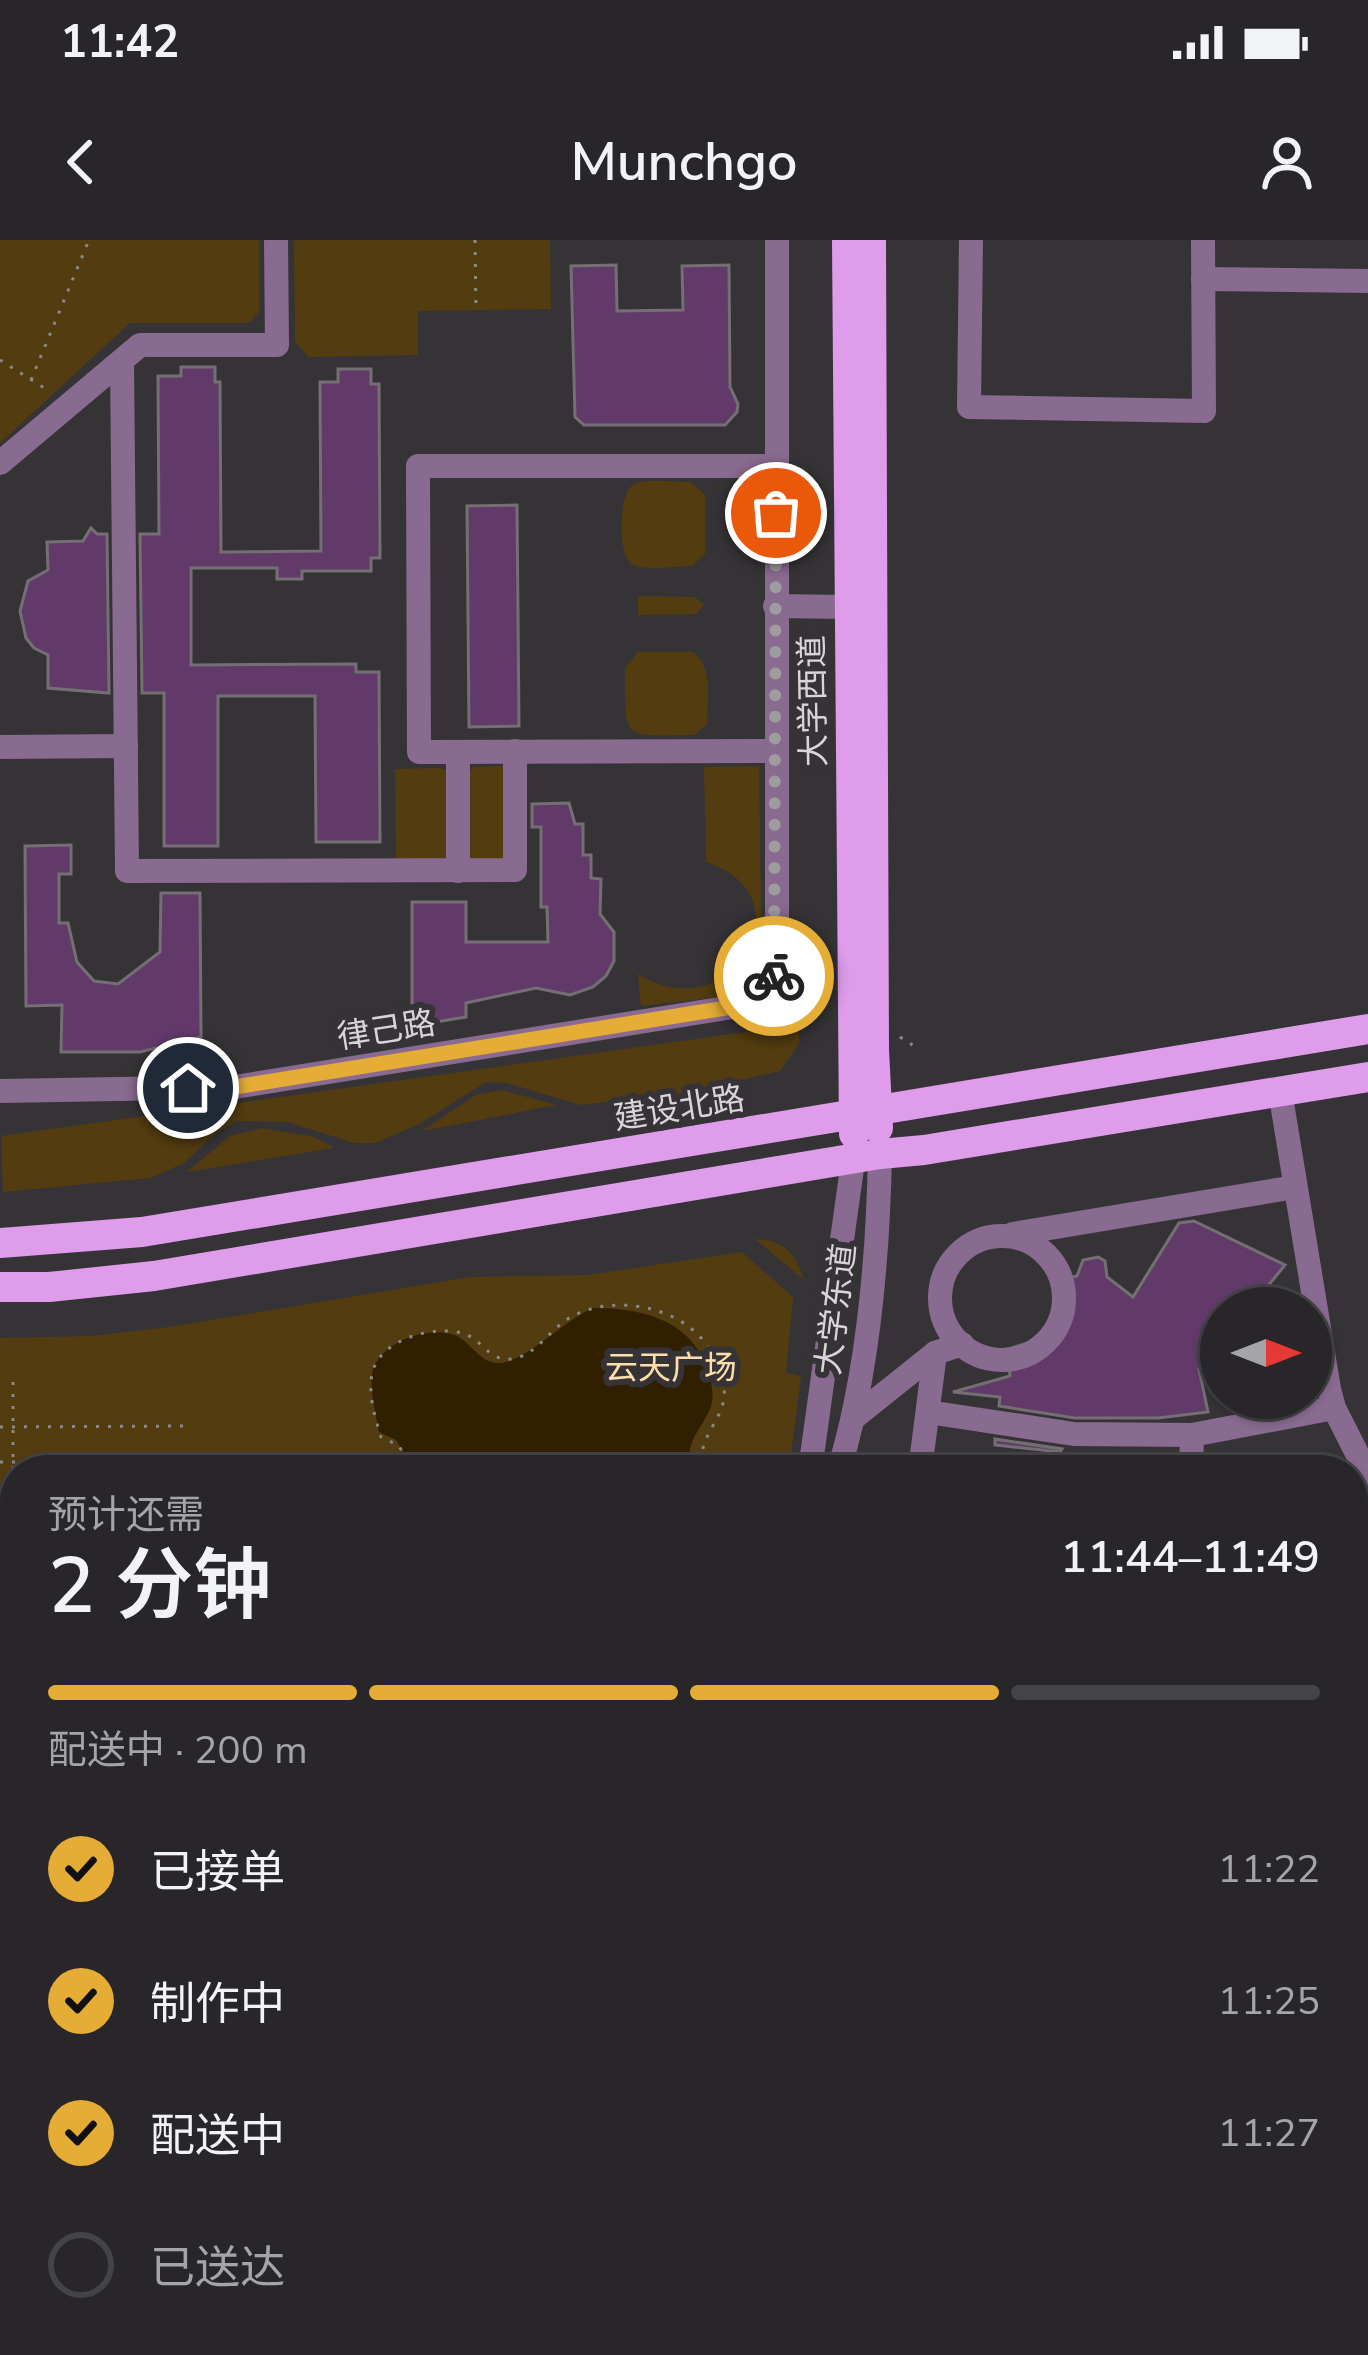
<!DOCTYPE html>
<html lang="zh">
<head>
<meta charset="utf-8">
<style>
	:root { --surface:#282629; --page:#302e31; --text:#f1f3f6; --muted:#a5a5a8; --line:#444346; --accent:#e5ad35 }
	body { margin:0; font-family:"Nunito Sans","Noto Sans SC",sans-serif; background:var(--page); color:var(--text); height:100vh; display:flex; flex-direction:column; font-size:45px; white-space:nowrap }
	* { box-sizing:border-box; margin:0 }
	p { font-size:39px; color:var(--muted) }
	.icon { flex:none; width:66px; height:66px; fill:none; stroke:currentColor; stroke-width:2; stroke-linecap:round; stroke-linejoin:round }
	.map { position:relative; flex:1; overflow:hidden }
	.drawer { position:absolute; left:0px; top:1215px; width:1368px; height:900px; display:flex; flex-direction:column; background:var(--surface); border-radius:48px 48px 0 0; box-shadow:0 3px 9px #0004,0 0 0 3px var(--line) }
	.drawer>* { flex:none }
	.needle { width:78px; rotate:90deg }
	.tools { position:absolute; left:1200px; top:1047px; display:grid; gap:24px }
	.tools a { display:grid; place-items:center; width:132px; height:132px; border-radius:50%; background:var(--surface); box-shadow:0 3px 9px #0004,0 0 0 3px var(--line); font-size:60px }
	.pin { position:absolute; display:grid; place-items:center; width:102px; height:102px; color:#fff; margin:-51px; border:6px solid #fff; border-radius:50%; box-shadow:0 3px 12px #0007 }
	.courier { position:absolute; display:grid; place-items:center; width:120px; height:120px; margin:-60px; border:9px solid #e5ad35; border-radius:50%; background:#fff; color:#222; box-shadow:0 3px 15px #0007 }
	.headline em { font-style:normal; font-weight:600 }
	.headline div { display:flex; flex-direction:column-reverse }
	.headline { display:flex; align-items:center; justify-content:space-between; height:204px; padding:0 48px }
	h1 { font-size:78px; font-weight:600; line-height:90px }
	.bar { display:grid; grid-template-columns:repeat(4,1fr); gap:18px 12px; align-content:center; height:144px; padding:0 48px }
	.bar i { height:15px; border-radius:9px; background:var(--line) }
	.bar .current { background:var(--accent) }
	.bar p { grid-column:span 4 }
	ol { padding:0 48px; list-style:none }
	li { display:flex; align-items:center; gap:36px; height:132px }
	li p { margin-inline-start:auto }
	li .icon { padding:12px; border-radius:50%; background:var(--accent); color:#111; stroke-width:4 }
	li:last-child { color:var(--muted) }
	li i { width:66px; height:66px; border:6px solid var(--line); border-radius:50% }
	.status { display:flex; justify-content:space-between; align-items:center; height:84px; padding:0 60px; background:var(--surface); direction:ltr }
	.status svg { height:33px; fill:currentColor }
	header { display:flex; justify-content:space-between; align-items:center; height:156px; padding:0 48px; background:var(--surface); font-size:54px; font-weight:600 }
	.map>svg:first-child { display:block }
</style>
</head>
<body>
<div class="status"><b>11:42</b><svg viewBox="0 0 49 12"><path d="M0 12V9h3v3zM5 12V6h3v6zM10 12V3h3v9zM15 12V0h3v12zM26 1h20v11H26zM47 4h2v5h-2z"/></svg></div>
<header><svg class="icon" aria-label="back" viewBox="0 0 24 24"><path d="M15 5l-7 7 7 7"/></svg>Munchgo<svg class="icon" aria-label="person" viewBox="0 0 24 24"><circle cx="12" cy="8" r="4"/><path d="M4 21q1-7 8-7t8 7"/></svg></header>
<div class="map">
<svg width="1368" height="2115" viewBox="0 0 1368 2115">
	<rect width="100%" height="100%" fill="#363337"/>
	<g fill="#533d10">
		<path d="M0,0H259V71L250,83H130L0,203Z"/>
		<path d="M294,0H550L551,69L418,71V115L308,117L295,101Z"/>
		<path d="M691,242L705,255V314L692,326C676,326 648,331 633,325C617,317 618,254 633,245C647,237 676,243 691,242Z"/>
		<path d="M638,356L695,357L704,365L696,374L638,375Z"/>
		<path d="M638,412H693C714,427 707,460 707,484L694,495C621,496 625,501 625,428Z"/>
		<path d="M503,526L508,529V619L467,622V534L474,527Z"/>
		<path d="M759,526L762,743L752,753L641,766L638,734C733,793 811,655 706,622L704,527Z"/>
		<path d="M440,528L446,530L449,620L396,626L395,529Z"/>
		<path d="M797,785L800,802L780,831L731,842L684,860L650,866L635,858L581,865L507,843L486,842L419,884L375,903H354L288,882L237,881L213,895L184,923L150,938L3,952L1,896Z"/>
		<path d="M502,850L556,865L422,891L476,855Z"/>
		<path d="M262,888L314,897L334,908L187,932L230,896Z"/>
		<path d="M755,999C782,1000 797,1013 803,1039Z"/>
		<path d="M742,1012L793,1057L786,1133L801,1136L789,1230H15V1835H0V1098L91,1096L169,1087L470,1037L588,1035Z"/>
	</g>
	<path fill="#302000" d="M593,1068C641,1068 692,1079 708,1132C712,1143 715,1158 710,1169C700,1192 684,1202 691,1230H415L396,1200L379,1192C376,1174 370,1154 372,1135C376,1103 429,1084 457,1096C471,1103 479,1121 496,1123C523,1125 564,1080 593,1068Z"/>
	<g fill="#623a6a" stroke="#736f73" stroke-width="3">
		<path d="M616,25L617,71L683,70L682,26L729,25L730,147L738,164L737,172L725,185H584L575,177L571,26Z"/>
		<path d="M181,127H215V142H220L221,312L321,311L320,142H338V129H371V144H379L380,318H371V331H302V339H277V328H191V425L356,424V432H379L380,602H316L315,456H218V606H164V453H142L140,294H159L158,136H181Z"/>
		<path d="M517,265L519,486L469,487L467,266Z"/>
		<path d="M91,288L97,294H107L109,453L48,448V415L34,408L26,398L20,371L28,341L48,330L47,302L83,301Z"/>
		<path d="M569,563L575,584H583V615H591V638L601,639L600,674L614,692V721L606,736L593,747L570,755L536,748L466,763V777L430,783V768H412V662H466V702H548L547,667H541V587H532V564Z"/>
		<path d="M71,605V634H59V683H68L77,722L94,741L118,744L160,712L161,653H200L201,797L140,812H61L62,765L26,766L25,606Z"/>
		<path d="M1194,981L1285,1025L1250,1068H1221V1103L1199,1129L1208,1172L1158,1178H1075L999,1166L1000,1157L953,1152L1010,1136L1008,1109L1034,1101L1047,1089L1056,1073L1057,1041L1077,1036L1083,1020L1098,1017L1105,1021L1107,1037L1133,1057L1179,983Z"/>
		<path d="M995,1199L1062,1209L1060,1212L995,1205Z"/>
		<rect x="1353" y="1285" width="15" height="108"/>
		<rect x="0" y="1918" width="15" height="30"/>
		<rect x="27" y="2100" width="28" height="15"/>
		<rect x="108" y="2100" width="29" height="15"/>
		<rect x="189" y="2100" width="29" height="15"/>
		<path d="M273,2100H309L308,2115H273Z"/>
		<path d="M588,2100H638L637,2115H588Z"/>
	</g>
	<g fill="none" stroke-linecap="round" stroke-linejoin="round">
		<g stroke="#8b898c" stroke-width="3" stroke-dasharray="3 9" stroke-linecap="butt">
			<path d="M475,0L476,70"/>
			<path d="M0,120L49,151"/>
			<path d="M31,140L89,0"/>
			<path d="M900,797L914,806"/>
			<path d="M13,1142V1270"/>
			<path d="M0,1187L191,1186"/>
			<path d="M0,1222L191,1221"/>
			<path d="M415,1230L398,1205L381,1197C375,1177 368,1155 372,1134C379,1099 435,1084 465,1094C482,1100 490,1122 511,1119C537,1116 550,1088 571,1077C614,1053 684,1066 710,1110C749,1177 695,1180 702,1230"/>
			<path d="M0,1521H15"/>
			<path d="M0,1555H15"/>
			<path d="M0,1578L13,1577"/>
			<path d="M9,1610V1590L15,1577L11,1472"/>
		</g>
		<g stroke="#896a90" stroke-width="24">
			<path d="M971,0L969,167L1204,171L1203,0"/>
			<path d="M1203,39L1368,41"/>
			<path d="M122,121L127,631L515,630V511"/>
			<path d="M0,223L140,105H277L276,0"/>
			<path d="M775,366L847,367"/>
			<path d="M0,507L126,506"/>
			<path d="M775,511L419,512L418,226H776"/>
			<path d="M458,512V631"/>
			<path d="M0,851L235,847L757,763L772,746L777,726V0"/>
			<path d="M1280,851L1329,1149L1334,1168L1368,1235"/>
			<path d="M1013,994L1295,947"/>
			<circle cx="1002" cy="1058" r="62"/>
			<path d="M928,1172L1074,1194L1192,1195L1334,1168"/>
			<path d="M855,1177L935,1113L962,1104"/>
			<path d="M810,1230L853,921"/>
			<path d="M839,1230C869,1130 878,1018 880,914"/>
			<path d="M920,1230L935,1113"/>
			<path d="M1191,1230L1192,1195"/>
			<path d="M1353,1553H1368"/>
			<path d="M1353,1725H1368"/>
			<path d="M0,1864H15"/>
			<path d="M1353,1864H1368"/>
			<path d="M0,1968H15"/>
			<path d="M161,2100L165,2115"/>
			<path d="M330,2100V2115"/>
			<path d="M707,2100H1133"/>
			<path d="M1287,2100V2115"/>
			<path d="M234,2115V2100"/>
		</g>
		<g stroke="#de9ceb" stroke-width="30">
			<path d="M847,0L854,894"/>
			<path d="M871,0L874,810L878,888"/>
			<path d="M0,1003L142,992L1368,789"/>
			<path d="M0,1047H49L154,1036L880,914L924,910L1368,837"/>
		</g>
	</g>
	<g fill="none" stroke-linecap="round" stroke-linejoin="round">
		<path stroke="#9f9c9f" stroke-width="12" stroke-dasharray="0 21.6" d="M774,736L776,273"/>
		<path stroke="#e5ad35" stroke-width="15" d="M188,848L235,847L757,763L772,746L774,736"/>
	</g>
	<g text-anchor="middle" stroke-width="12" stroke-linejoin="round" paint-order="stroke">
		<g font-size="33" fill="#d7d5d7" stroke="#363337">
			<text transform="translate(812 461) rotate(-91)" y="12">大学西道</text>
			<text transform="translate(386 789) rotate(-9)" y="12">律己路</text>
			<text transform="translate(679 867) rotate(-9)" y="12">建设北路</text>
			<text transform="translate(835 1069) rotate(-83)" y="12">大学东道</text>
		</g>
		<g font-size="33" fill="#fbdeab" stroke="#363337">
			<text x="671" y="1139">云天广场</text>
		</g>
	</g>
</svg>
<div class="tools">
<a><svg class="needle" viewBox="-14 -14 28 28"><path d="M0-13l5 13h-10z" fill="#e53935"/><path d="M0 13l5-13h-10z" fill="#a5a5a8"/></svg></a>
</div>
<div class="pin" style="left:776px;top:273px;background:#ea580c"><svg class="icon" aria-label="bag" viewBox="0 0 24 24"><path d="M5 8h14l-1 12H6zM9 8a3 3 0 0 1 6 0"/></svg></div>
<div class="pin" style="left:188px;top:848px;background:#1f2937"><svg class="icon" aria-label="home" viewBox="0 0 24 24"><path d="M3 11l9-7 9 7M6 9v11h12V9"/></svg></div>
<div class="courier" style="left:774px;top:736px"><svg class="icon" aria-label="bike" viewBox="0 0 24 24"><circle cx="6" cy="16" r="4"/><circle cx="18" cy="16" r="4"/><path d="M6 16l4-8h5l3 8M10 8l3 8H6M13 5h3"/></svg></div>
<section class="drawer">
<div class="headline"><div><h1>2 分钟</h1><p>预计还需</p></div><em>11:44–11:49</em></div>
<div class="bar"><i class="current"></i><i class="current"></i><i class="current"></i><i></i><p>配送中 · 200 m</p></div>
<ol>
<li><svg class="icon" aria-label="check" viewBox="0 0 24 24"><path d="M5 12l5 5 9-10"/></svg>已接单<p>11:22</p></li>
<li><svg class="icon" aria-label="check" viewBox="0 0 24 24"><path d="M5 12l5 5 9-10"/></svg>制作中<p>11:25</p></li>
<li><svg class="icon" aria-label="check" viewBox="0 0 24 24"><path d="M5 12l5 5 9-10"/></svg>配送中<p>11:27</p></li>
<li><i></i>已送达</li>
</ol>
</section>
</div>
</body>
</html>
